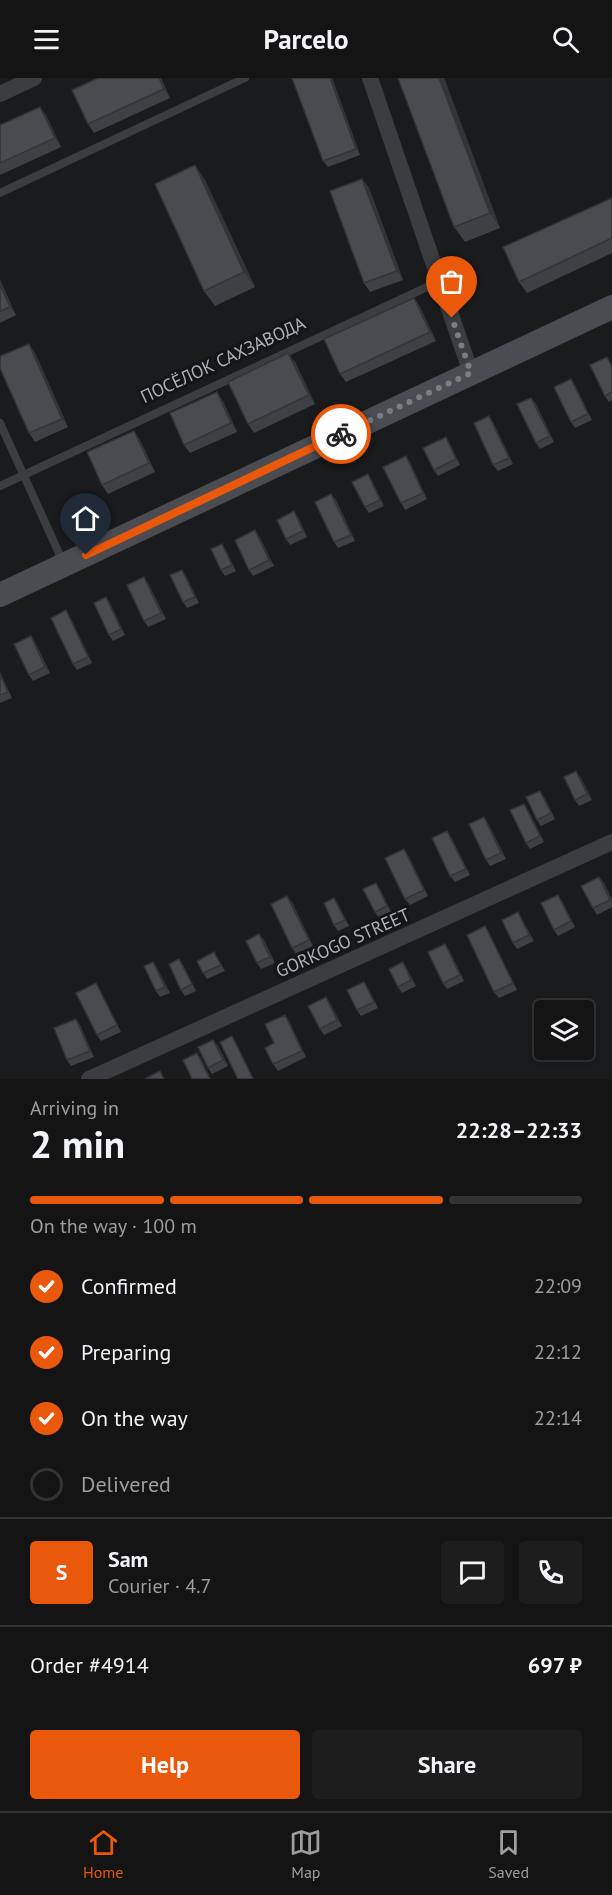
<!DOCTYPE html>
<html lang="en">
<head>
<meta charset="utf-8">
<style>
	:root { --surface:#141415; --page:#1d1d1e; --text:#f1f3f6; --muted:#9d9ea0; --line:#333334; --accent:#ea580c }
	body { margin:0; font-family:"PT Sans",sans-serif; background:var(--page); color:var(--text); height:100vh; display:flex; flex-direction:column; font-size:22px; white-space:nowrap }
	* { box-sizing:border-box; margin:0 }
	p { font-size:20px; color:var(--muted) }
	.icon { flex:none; width:33px; height:33px; fill:none; stroke:currentColor; stroke-width:2; stroke-linecap:round; stroke-linejoin:round }
	.map { position:relative; height:1001px; overflow:hidden }
	.side { display:flex; flex-direction:column; background:var(--surface); flex:1 }
	.side>* { flex:none }
	.controls { position:absolute; left:534px; top:922px; display:grid; gap:12px }
	.controls a { display:grid; place-items:center; width:60px; height:60px; border-radius:6px; background:var(--surface); box-shadow:0 3px 9px #0003,0 0 0 2px var(--line); font-size:30px }
	.pin { position:absolute; display:grid; place-items:center; width:51px; height:51px; color:#fff; margin:-62px -26px; border-radius:50% 50% 50% 0; rotate:-45deg; box-shadow:0 0 6px #0007 }
	.pin .icon { rotate:45deg }
	.courier { position:absolute; display:grid; place-items:center; width:60px; height:60px; margin:-30px; border:4px solid #ea580c; border-radius:50%; background:#fff; color:#222; box-shadow:0 2px 8px #0007 }
	.headline em { font-style:normal; font-weight:600 }
	.headline div { display:flex; flex-direction:column-reverse }
	.headline { display:flex; align-items:center; justify-content:space-between; height:102px; padding:0 30px }
	h1 { font-size:39px; font-weight:600; line-height:45px }
	.bar { display:grid; grid-template-columns:repeat(4,1fr); gap:9px 6px; align-content:center; height:72px; padding:0 30px }
	.bar i { height:8px; border-radius:4px; background:var(--line) }
	.bar .selected { background:var(--accent) }
	.bar p { grid-column:span 4 }
	.line { display:flex; align-items:center; gap:15px; padding:0 30px; border-top:2px solid var(--line) }
	.line div { flex:1 }
	.round { display:grid; place-items:center; flex:none; width:63px; height:63px; border-radius:6px; background:var(--page) }
	ol { padding:0 30px; list-style:none }
	li { display:flex; align-items:center; gap:18px; height:66px }
	li p { margin-inline-start:auto }
	li .icon { padding:6px; border-radius:50%; background:var(--accent); color:#fff; stroke-width:4 }
	li:last-child { color:var(--muted) }
	li i { width:33px; height:33px; border:3px solid var(--line); border-radius:50% }
	.action { display:flex; gap:12px; margin-top:auto; padding:12px 30px }
	.action a { flex:1; height:69px; border-radius:6px; background:var(--accent); color:#fff; font-size:24px; font-weight:600; line-height:69px; text-align:center }
	.action a+a { background:var(--page); color:var(--text) }
	header { display:flex; justify-content:space-between; align-items:center; height:78px; padding:0 30px; background:var(--surface); font-size:27px; font-weight:600 }
	.tab-bar { display:flex; justify-content:space-around; align-items:center; height:84px; border-top:2px solid var(--line); background:var(--surface); font-size:16px; color:var(--muted) }
	.tab-bar a { display:grid; justify-items:center; gap:3px }
	.tab-bar .selected { color:var(--accent) }
	.map>svg:first-child { display:block }
</style>
</head>
<body>
<header><svg class="icon" aria-label="menu" viewBox="0 0 24 24"><path d="M4 6h16M4 12h16M4 18h16"/></svg>Parcelo<svg class="icon" aria-label="search" viewBox="0 0 24 24"><circle cx="10" cy="10" r="6"/><path d="M15 15l6 6"/></svg></header>
<div class="map">
<svg width="612" height="1001" viewBox="0 0 612 1001">
	<rect width="100%" height="100%" fill="#1a1b1c"/>
	<g fill="none" stroke-linecap="round" stroke-linejoin="round">
		<g stroke="#3c3d41" stroke-width="8">
			<path d="M0,115L245,0"/>
			<path d="M0,345L63,484"/>
			<path d="M0,408L440,203"/>
		</g>
		<g stroke="#3c3d41" stroke-width="16">
			<path d="M370,0L471,295"/>
			<path d="M0,16L34,0"/>
			<path d="M89,1001L612,764"/>
		</g>
		<path stroke="#4a4c51" stroke-width="24" d="M0,517L612,229"/>
	</g>
	<g fill="#3f4044">
		<path d="M161,0L170,20L94,55L88,46Z"/>
		<path d="M332,0L360,77L328,89L323,83Z"/>
		<path d="M398,0H444L500,150L465,164L454,149Z"/>
		<path d="M46,37L61,69L0,97V47Z"/>
		<path d="M362,101L369,110L403,202L370,214L364,205Z"/>
		<path d="M205,102L255,209L215,228L204,213Z"/>
		<path d="M612,120V175L527,215L519,204Z"/>
		<path d="M0,202L16,237L0,245Z"/>
		<path d="M414,220L420,229L436,263L346,304L340,296Z"/>
		<path d="M35,275L68,349L35,364L29,355Z"/>
		<path d="M295,284L315,326L254,355L248,346Z"/>
		<path d="M612,286V322L609,324L605,318Z"/>
		<path d="M575,307L592,342L575,350L571,344Z"/>
		<path d="M531,320L536,326L554,364L540,371L536,365Z"/>
		<path d="M223,323L237,354L190,375L184,367Z"/>
		<path d="M489,338L493,344L513,386L498,393L493,387Z"/>
		<path d="M140,362L155,394L108,416L102,407Z"/>
		<path d="M450,366L460,387L438,398L434,392Z"/>
		<path d="M406,378L410,384L427,421L405,432L401,425Z"/>
		<path d="M368,396L372,403L384,428L369,435L365,429Z"/>
		<path d="M336,422L355,463L338,470L334,464Z"/>
		<path d="M298,439L307,459L290,467L286,461Z"/>
		<path d="M259,458L274,488L253,498L249,492Z"/>
		<path d="M222,466L226,472L236,493L225,498L221,492Z"/>
		<path d="M186,498L199,525L187,530L183,524Z"/>
		<path d="M148,505L166,541L148,549L144,543Z"/>
		<path d="M106,519L110,525L125,557L113,563L109,557Z"/>
		<path d="M70,539L92,585L77,592L73,586Z"/>
		<path d="M31,558L35,564L50,595L33,603L29,597Z"/>
		<path d="M0,594L12,620L0,625Z"/>
		<path d="M581,700L592,722L579,728L575,722Z"/>
		<path d="M544,719L555,741L541,748L537,742Z"/>
		<path d="M524,726L528,732L544,764L530,771L526,765Z"/>
		<path d="M484,739L488,745L506,781L490,788L486,782Z"/>
		<path d="M447,753L451,759L470,797L455,804L450,798Z"/>
		<path d="M408,777L428,818L410,827L405,821Z"/>
		<path d="M599,799L604,805L612,822V829L597,837L593,830Z"/>
		<path d="M380,811L391,834L379,840L375,834Z"/>
		<path d="M562,823L575,849L558,858L554,852Z"/>
		<path d="M292,824L313,868L296,876L292,870Z"/>
		<path d="M338,826L349,848L338,853L334,847Z"/>
		<path d="M522,841L534,863L517,871L513,865Z"/>
		<path d="M485,848L489,854L517,912L499,920L494,914Z"/>
		<path d="M264,862L275,885L261,891L257,885Z"/>
		<path d="M445,866L449,872L464,903L447,911L443,905Z"/>
		<path d="M214,874L225,893L207,901L203,895Z"/>
		<path d="M179,881L183,887L196,913L185,918L181,912Z"/>
		<path d="M153,884L157,890L170,915L160,919L156,913Z"/>
		<path d="M403,884L407,891L416,908L402,915L398,909Z"/>
		<path d="M364,904L368,910L378,930L361,938L357,932Z"/>
		<path d="M100,912L121,954L101,963L97,957Z"/>
		<path d="M330,925L342,948L324,957L320,951Z"/>
		<path d="M76,941L80,947L94,979L71,988L67,982Z"/>
		<path d="M289,943L306,979L278,993L273,986L274,965Z"/>
		<path d="M218,968L228,988L212,996L208,990Z"/>
	</g>
	<g fill="#333437">
		<path d="M159,0H161L170,20L164,11Z"/>
		<path d="M330,0H332L360,77L356,71Z"/>
		<path d="M439,0H444L500,150L490,135Z"/>
		<path d="M40,29L46,37L61,69L55,60Z"/>
		<path d="M195,87L205,102L255,209L244,194Z"/>
		<path d="M362,101L369,110L403,202L397,193Z"/>
		<path d="M0,202L16,237L10,229L0,207Z"/>
		<path d="M414,220L420,229L436,263L430,254Z"/>
		<path d="M29,266L35,275L68,349L62,341Z"/>
		<path d="M288,275L295,284L315,326L309,317Z"/>
		<path d="M571,301L575,307L592,342L588,336Z"/>
		<path d="M217,314L223,323L237,354L231,345Z"/>
		<path d="M531,320L536,326L554,364L550,358Z"/>
		<path d="M489,338L493,344L513,386L509,380Z"/>
		<path d="M134,353L140,362L155,394L149,385Z"/>
		<path d="M446,359L450,366L460,387L456,381Z"/>
		<path d="M406,378L410,384L427,421L423,415Z"/>
		<path d="M368,396L372,403L384,428L380,422Z"/>
		<path d="M331,416L336,422L355,463L351,457Z"/>
		<path d="M294,433L298,439L307,459L303,453Z"/>
		<path d="M255,452L259,458L274,488L269,482Z"/>
		<path d="M222,466L226,472L236,493L232,487Z"/>
		<path d="M182,492L186,498L199,525L195,519Z"/>
		<path d="M144,499L148,505L166,541L161,535Z"/>
		<path d="M106,519L110,525L125,557L121,551Z"/>
		<path d="M66,532L70,539L92,585L88,579Z"/>
		<path d="M31,558L35,564L50,595L45,589Z"/>
		<path d="M0,594L12,620L8,614L0,597Z"/>
		<path d="M576,693L581,700L592,722L587,716Z"/>
		<path d="M540,713L544,719L555,741L551,735Z"/>
		<path d="M524,726L528,732L544,764L540,758Z"/>
		<path d="M484,739L488,745L506,781L501,775Z"/>
		<path d="M447,753L451,759L470,797L466,791Z"/>
		<path d="M404,771L408,777L428,818L424,812Z"/>
		<path d="M599,799L604,805L612,824L610,822Z"/>
		<path d="M376,805L380,811L391,834L387,828Z"/>
		<path d="M558,817L562,823L575,849L571,843Z"/>
		<path d="M287,818L292,824L313,868L309,862Z"/>
		<path d="M334,820L338,826L349,848L345,842Z"/>
		<path d="M518,834L522,841L534,863L529,857Z"/>
		<path d="M485,848L489,854L517,912L513,905Z"/>
		<path d="M259,856L264,862L275,885L270,879Z"/>
		<path d="M445,866L449,872L464,903L460,897Z"/>
		<path d="M179,881L183,887L196,913L192,906Z"/>
		<path d="M153,884L157,890L170,915L165,909Z"/>
		<path d="M403,884L407,891L416,908L411,902Z"/>
		<path d="M364,904L368,910L378,930L374,924Z"/>
		<path d="M326,919L330,925L342,948L337,942Z"/>
		<path d="M285,937L289,943L306,979L302,973Z"/>
		<path d="M76,941L80,947L94,979L90,973Z"/>
		<path d="M232,958L236,964L254,1001H253Z"/>
		<path d="M213,962L218,968L228,988L223,982Z"/>
		<path d="M197,975L202,982L211,1001H210Z"/>
	</g>
	<g fill="#494b4f" stroke="#333437" stroke-width="1.5">
		<path d="M98,0H159L164,11L88,46L72,12Z"/>
		<path d="M292,0H330L356,71L323,83Z"/>
		<path d="M398,0H439L490,135L454,149Z"/>
		<path d="M40,29L55,60L0,85V47Z"/>
		<path d="M195,87L244,194L204,213L155,106Z"/>
		<path d="M362,101L397,193L364,205L330,113Z"/>
		<path d="M612,120V160L519,204L503,169Z"/>
		<path d="M0,207L10,229L0,233Z"/>
		<path d="M414,220L430,254L340,296L324,261Z"/>
		<path d="M29,266L62,341L29,355L0,290V278Z"/>
		<path d="M288,275L309,317L248,346L228,304Z"/>
		<path d="M607,279L612,289V314L605,318L590,287Z"/>
		<path d="M571,301L588,336L571,344L554,309Z"/>
		<path d="M217,314L231,345L184,367L170,335Z"/>
		<path d="M531,320L550,358L536,365L517,326Z"/>
		<path d="M489,338L509,380L493,387L474,345Z"/>
		<path d="M134,353L149,385L102,407L87,374Z"/>
		<path d="M446,359L456,381L434,392L423,370Z"/>
		<path d="M406,378L423,415L401,425L383,389Z"/>
		<path d="M368,396L380,422L365,429L352,404Z"/>
		<path d="M331,416L351,457L334,464L315,424Z"/>
		<path d="M294,433L303,453L286,461L277,442Z"/>
		<path d="M255,452L269,482L249,492L235,462Z"/>
		<path d="M222,466L232,487L221,492L211,471Z"/>
		<path d="M182,492L195,519L183,524L170,497Z"/>
		<path d="M144,499L161,535L144,543L127,507Z"/>
		<path d="M106,519L121,551L109,557L94,525Z"/>
		<path d="M66,532L88,579L73,586L51,540Z"/>
		<path d="M31,558L45,589L29,597L14,566Z"/>
		<path d="M0,597L8,614L0,617Z"/>
		<path d="M576,693L587,716L575,722L564,699Z"/>
		<path d="M540,713L551,735L537,742L526,719Z"/>
		<path d="M524,726L540,758L526,765L510,732Z"/>
		<path d="M484,739L501,775L486,782L469,746Z"/>
		<path d="M447,753L466,791L450,798L432,760Z"/>
		<path d="M404,771L424,812L405,821L385,780Z"/>
		<path d="M599,799L610,822L593,830L581,808Z"/>
		<path d="M376,805L387,828L375,834L363,811Z"/>
		<path d="M558,817L571,843L554,852L541,825Z"/>
		<path d="M287,818L309,862L292,870L271,826Z"/>
		<path d="M334,820L345,842L334,847L324,825Z"/>
		<path d="M518,834L529,857L513,865L502,842Z"/>
		<path d="M485,848L513,905L494,914L467,857Z"/>
		<path d="M259,856L270,879L257,885L246,863Z"/>
		<path d="M445,866L460,897L443,905L428,874Z"/>
		<path d="M214,874L221,887L203,895L197,883Z"/>
		<path d="M179,881L192,906L181,912L169,886Z"/>
		<path d="M153,884L165,909L156,913L144,888Z"/>
		<path d="M403,884L411,902L398,909L389,891Z"/>
		<path d="M364,904L374,924L357,932L347,912Z"/>
		<path d="M96,905L117,947L97,957L76,915Z"/>
		<path d="M326,919L337,942L320,951L308,928Z"/>
		<path d="M285,937L302,973L273,986L265,970L274,965L265,946Z"/>
		<path d="M76,941L90,973L67,982L54,950Z"/>
		<path d="M232,958L253,1001H238L220,964Z"/>
		<path d="M213,962L223,982L208,990L198,969Z"/>
		<path d="M197,975L210,1001H192L183,982Z"/>
		<path d="M160,993L164,1001H146V1000Z"/>
	</g>
	<g fill="none" stroke-linecap="round" stroke-linejoin="round">
		<path stroke="#7a7e83" stroke-width="6" stroke-dasharray="0 10.8" d="M341,356L471,295L452,240"/>
		<path stroke="#ea580c" stroke-width="8" d="M86,477L341,356"/>
	</g>
	<g text-anchor="middle" stroke-width="6" stroke-linejoin="round" paint-order="stroke">
		<g font-size="18" fill="#aeb3bb" stroke="#151517">
			<text transform="translate(223 282) rotate(-25)" y="6">ПОСЁЛОК САХЗАВОДА</text>
			<text transform="translate(343 865) rotate(-24)" y="6">GORKOGO STREET</text>
		</g>
	</g>
</svg>
<div class="controls">
<a><svg class="icon" aria-label="layers" viewBox="0 0 24 24"><path d="M12 4l9 5-9 5-9-5zM3 14l9 5 9-5"/></svg></a>
</div>
<div class="pin" style="left:452px;top:240px;background:#ea580c"><svg class="icon" aria-label="bag" viewBox="0 0 24 24"><path d="M5 8h14l-1 12H6zM9 8a3 3 0 0 1 6 0"/></svg></div>
<div class="pin" style="left:86px;top:477px;background:#1f2937"><svg class="icon" aria-label="home" viewBox="0 0 24 24"><path d="M3 11l9-7 9 7M6 9v11h12V9"/></svg></div>
<div class="courier" style="left:341px;top:356px"><svg class="icon" aria-label="bike" viewBox="0 0 24 24"><circle cx="6" cy="16" r="4"/><circle cx="18" cy="16" r="4"/><path d="M6 16l4-8h5l3 8M10 8l3 8H6M13 5h3"/></svg></div>
</div>
<section class="side">
<div class="headline"><div><h1>2 min</h1><p>Arriving in</p></div><em>22:28–22:33</em></div>
<div class="bar"><i class="selected"></i><i class="selected"></i><i class="selected"></i><i></i><p>On the way · 100 m</p></div>
<ol>
<li><svg class="icon" aria-label="check" viewBox="0 0 24 24"><path d="M5 12l5 5 9-10"/></svg>Confirmed<p>22:09</p></li>
<li><svg class="icon" aria-label="check" viewBox="0 0 24 24"><path d="M5 12l5 5 9-10"/></svg>Preparing<p>22:12</p></li>
<li><svg class="icon" aria-label="check" viewBox="0 0 24 24"><path d="M5 12l5 5 9-10"/></svg>On the way<p>22:14</p></li>
<li><i></i>Delivered</li>
</ol>
<div class="line" style="height:108px"><b class="round" style="background:var(--accent);color:#fff">S</b><div><b>Sam</b><p>Courier · 4.7</p></div><a class="round"><svg class="icon" aria-label="chat" viewBox="0 0 24 24"><path d="M4 5h16v11H9l-5 4z"/></svg></a><a class="round"><svg class="icon" aria-label="phone" viewBox="0 0 24 24"><path d="M5 4h4l2 5-3 2q2 4 5 5l2-3 5 2v4C11 20 4 13 5 4z"/></svg></a></div>
<div class="line" style="height:78px"><div>Order #4914</div><b>697 ₽</b></div>
<div class="action"><a>Help</a><a>Share</a></div>
</section>
<nav class="tab-bar">
<a class="selected"><svg class="icon" aria-label="home" viewBox="0 0 24 24"><path d="M3 11l9-7 9 7M6 9v11h12V9"/></svg>Home</a>
<a><svg class="icon" aria-label="map" viewBox="0 0 24 24"><path d="M3 6l6-2 6 2 6-2v14l-6 2-6-2-6 2zM9 4v14M15 6v14"/></svg>Map</a>
<a><svg class="icon" aria-label="saved" viewBox="0 0 24 24"><path d="M7 4h10v16l-5-4-5 4z"/></svg>Saved</a>
</nav>
</body>
</html>
